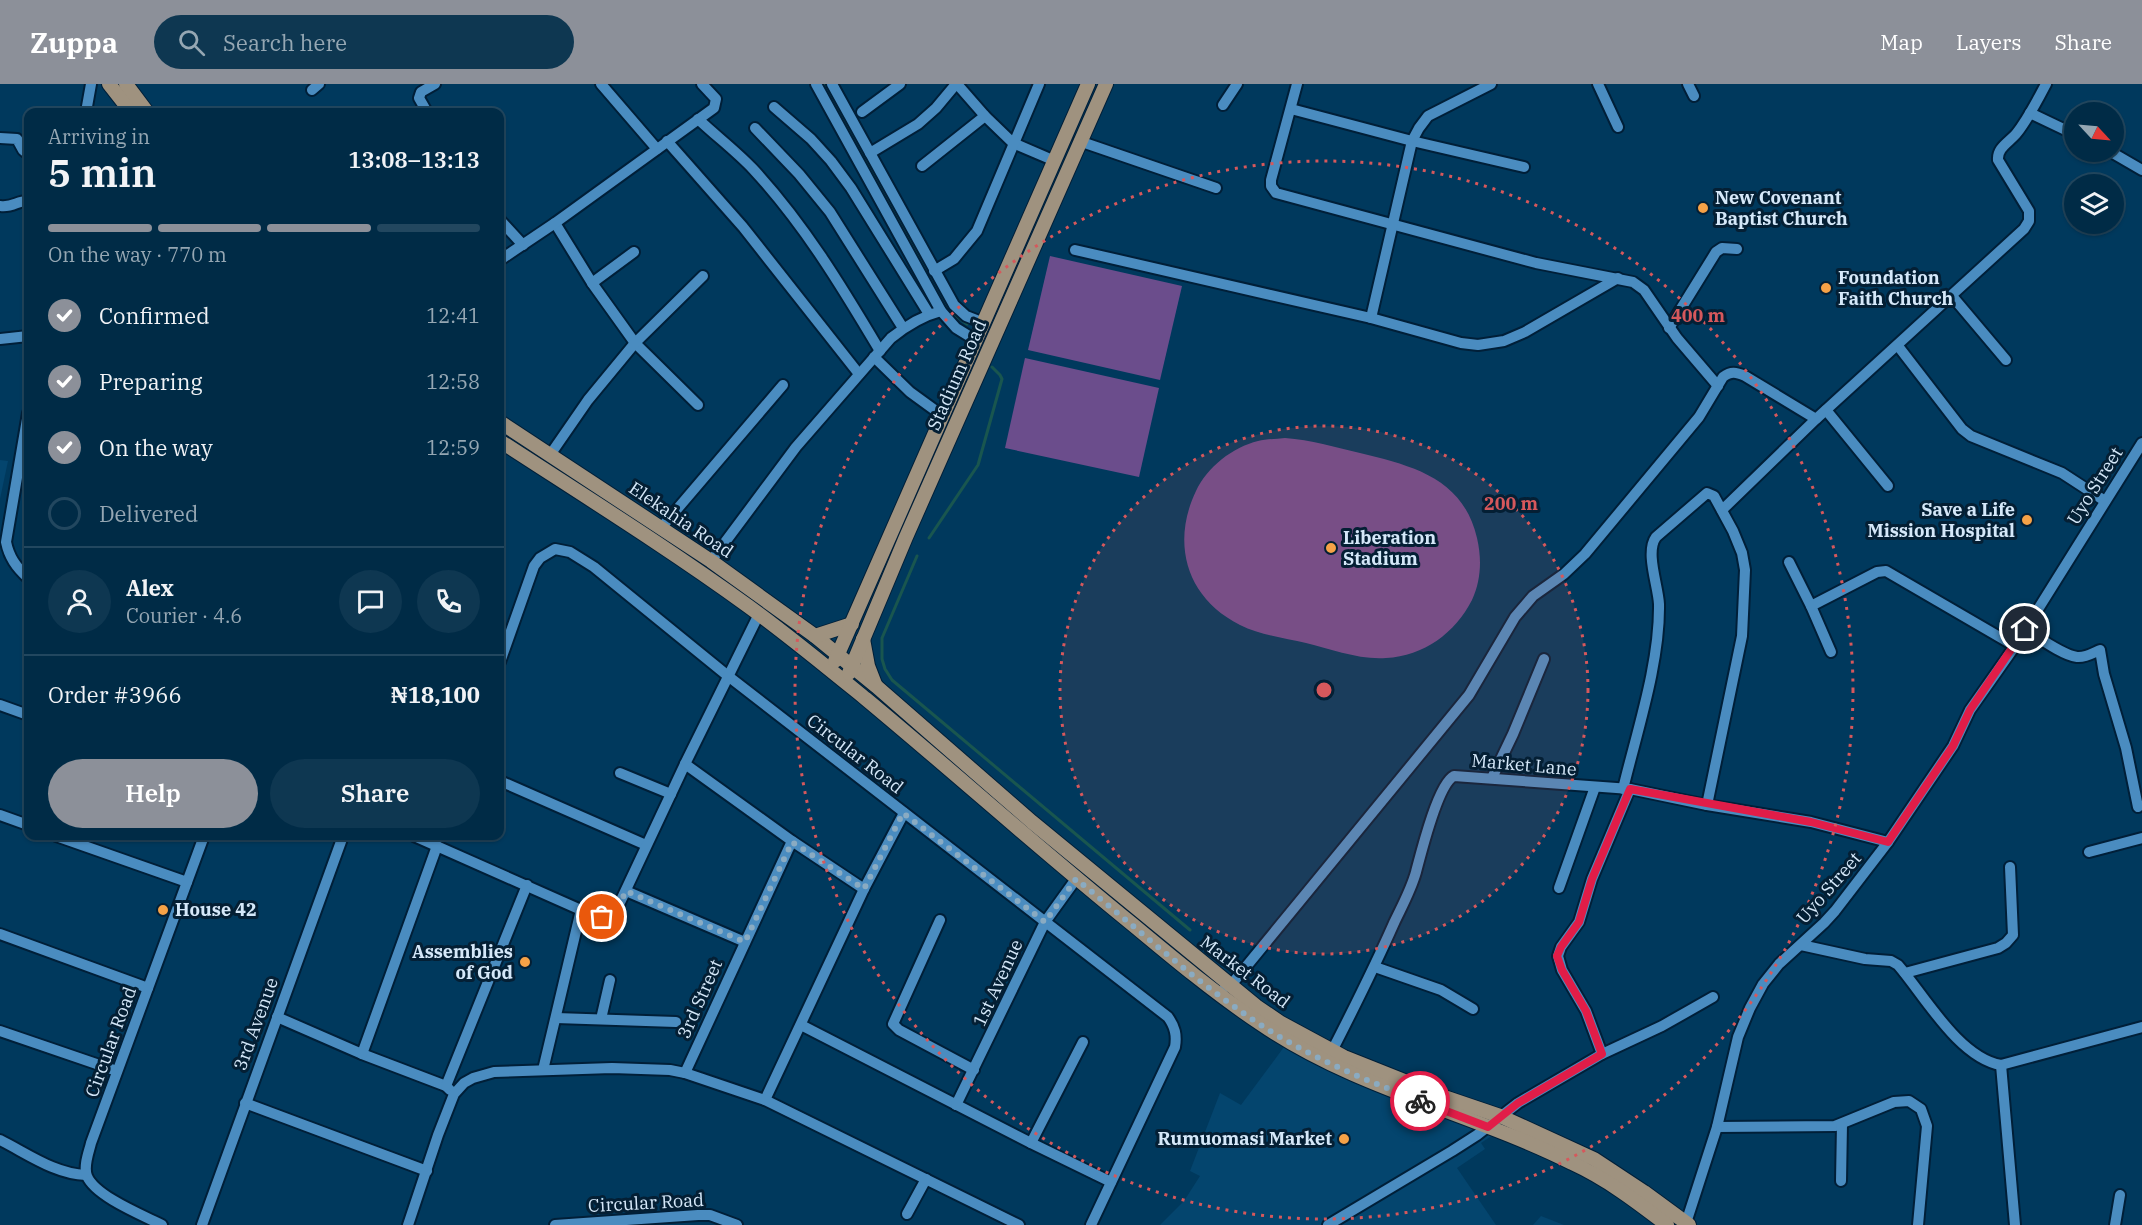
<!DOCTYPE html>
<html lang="en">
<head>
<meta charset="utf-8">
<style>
	:root { --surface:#002b46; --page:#0e3751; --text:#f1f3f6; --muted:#95a7b3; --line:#22475f; --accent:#8c9099 }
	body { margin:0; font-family:"IBM Plex Serif",serif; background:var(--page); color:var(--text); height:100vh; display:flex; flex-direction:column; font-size:22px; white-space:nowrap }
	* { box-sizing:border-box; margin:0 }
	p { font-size:20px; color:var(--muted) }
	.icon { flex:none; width:33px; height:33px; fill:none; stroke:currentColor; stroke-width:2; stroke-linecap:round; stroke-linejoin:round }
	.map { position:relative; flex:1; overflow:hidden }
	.panel { position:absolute; left:24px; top:24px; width:480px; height:732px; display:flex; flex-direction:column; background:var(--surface); border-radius:12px; box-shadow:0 2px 4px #0004,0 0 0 2px var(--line) }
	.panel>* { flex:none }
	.needle { width:39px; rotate:116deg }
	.controls { position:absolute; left:2064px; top:18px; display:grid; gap:12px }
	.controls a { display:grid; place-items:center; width:60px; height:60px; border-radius:50%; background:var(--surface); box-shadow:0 2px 4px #0004,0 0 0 2px var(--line); font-size:30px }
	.pin { position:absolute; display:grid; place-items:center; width:51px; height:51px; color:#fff; margin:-26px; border:3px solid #fff; border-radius:50%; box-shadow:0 2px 6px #0007 }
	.courier { position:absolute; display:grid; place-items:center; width:60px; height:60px; margin:-30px; border:4px solid #e11d48; border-radius:50%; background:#fff; color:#222; box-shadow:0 2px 8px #0007 }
	.head em { font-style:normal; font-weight:600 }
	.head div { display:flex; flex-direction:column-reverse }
	.head { display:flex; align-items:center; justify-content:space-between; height:102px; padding:0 24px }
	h1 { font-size:39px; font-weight:600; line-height:45px }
	.bar { display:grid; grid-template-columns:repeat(4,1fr); gap:9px 6px; align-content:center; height:72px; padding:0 24px }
	.bar i { height:8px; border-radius:4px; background:var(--line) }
	.bar .active { background:var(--accent) }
	.bar p { grid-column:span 4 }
	.line { display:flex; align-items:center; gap:15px; padding:0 24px; border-top:2px solid var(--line) }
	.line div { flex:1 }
	.round { display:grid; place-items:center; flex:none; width:63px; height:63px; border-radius:32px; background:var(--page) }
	ol { padding:0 24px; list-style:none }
	li { display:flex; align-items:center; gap:18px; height:66px }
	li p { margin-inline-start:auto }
	li .icon { padding:6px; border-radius:50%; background:var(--accent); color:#fff; stroke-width:4 }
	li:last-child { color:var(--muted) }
	li i { width:33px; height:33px; border:3px solid var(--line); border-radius:50% }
	.action { display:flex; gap:12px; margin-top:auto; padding:12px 24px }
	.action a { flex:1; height:69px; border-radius:36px; background:var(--accent); color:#fff; font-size:24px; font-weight:600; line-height:69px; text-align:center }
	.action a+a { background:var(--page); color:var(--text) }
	header { display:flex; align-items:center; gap:36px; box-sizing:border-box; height:84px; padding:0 30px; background:var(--accent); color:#fff }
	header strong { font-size:28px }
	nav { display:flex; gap:33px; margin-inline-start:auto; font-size:21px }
	.search { width:420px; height:54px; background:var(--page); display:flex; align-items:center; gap:15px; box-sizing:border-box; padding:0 21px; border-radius:33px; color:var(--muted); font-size:22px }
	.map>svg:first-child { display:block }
</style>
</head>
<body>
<header>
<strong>Zuppa</strong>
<div class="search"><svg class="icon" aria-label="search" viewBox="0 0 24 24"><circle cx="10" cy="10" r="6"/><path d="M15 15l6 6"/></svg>Search here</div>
<nav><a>Map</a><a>Layers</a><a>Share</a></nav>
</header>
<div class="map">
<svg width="2142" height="1141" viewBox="0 0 2142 1141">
	<rect width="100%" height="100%" fill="#00395d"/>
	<g fill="#04456e">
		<path d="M0,376L8,377L0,415Z"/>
		<path d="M1284,963L1369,1003L1493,1051L1481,1059L1485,1065L1457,1084L1496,1141H1160L1184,1117L1200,1092L1190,1087L1220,1009L1241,1021Z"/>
		<path d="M1541,1132L1564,1141H1533Z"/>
	</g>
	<g fill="#6b4d8c">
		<path d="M1050,172L1182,202L1160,296L1028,266Z"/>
		<path d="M1025,274L1159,304L1139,393L1005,364Z"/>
		<path d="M1285,354C1311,356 1335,363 1360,369C1413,382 1463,394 1477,454C1482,475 1481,497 1472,516C1455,549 1424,572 1386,574C1359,576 1331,565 1306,559C1284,554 1260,551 1240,541C1186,514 1171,459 1196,407C1207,383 1233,363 1258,357C1266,355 1276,355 1285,354Z"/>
	</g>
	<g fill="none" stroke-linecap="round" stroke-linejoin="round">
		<g stroke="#19564f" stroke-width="3">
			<path d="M825,0L939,212L947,225L967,240"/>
			<path d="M929,454L978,381L1002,295L1000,291L992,283"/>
			<path d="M917,472L882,554V575L885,585L892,596L1190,846"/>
		</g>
		<defs>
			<g id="minor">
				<path d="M601,0L657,65"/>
				<path d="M816,0L941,227L956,244L977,257"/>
				<path d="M832,0L954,221L966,232L984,239"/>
				<path d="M957,0L985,32L1013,59L1055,77"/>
				<path d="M1297,0L1271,96V102L1276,109L1536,179L1633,198L1644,206L1677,254L1718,302"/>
				<path d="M1598,0L1618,43"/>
				<path d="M1688,0L1694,12"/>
				<path d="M312,6L319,0"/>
				<path d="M1223,21L1237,0"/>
				<path d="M774,23L811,55L831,77L851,104L929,230"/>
				<path d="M1291,25L1412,57L1524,83"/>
				<path d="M86,28L91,0"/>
				<path d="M427,28L419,14L421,8L435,0"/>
				<path d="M862,28L900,0"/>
				<path d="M2030,29L2074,50"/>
				<path d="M698,35C716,52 736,67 753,85C804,140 842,203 880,267"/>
				<path d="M755,44L799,90L830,128L903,244"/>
				<path d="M0,54L17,55L23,66L28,70"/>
				<path d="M667,57L743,143L859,290"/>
				<path d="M1079,57L1216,104"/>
				<path d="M2111,68L2142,86"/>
				<path d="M870,69L918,40L936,24L956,0"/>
				<path d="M922,82L985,32"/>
				<path d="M0,122C13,124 18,116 28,117"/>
				<path d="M500,136L523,161"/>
				<path d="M555,139L592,199L635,259L698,321"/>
				<path d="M1075,166L1371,234L1461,259L1478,261L1504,257L1525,248L1618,194"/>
				<path d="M500,176L555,139L714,24L716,15L702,0"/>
				<path d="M934,187L954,175L977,147L1039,0"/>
				<path d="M592,199L634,168"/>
				<path d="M1952,212L2006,276"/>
				<path d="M1371,234L1412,57L1419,44L1428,32L1491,0"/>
				<path d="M1669,244L1716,168L1722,164L1737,165"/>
				<path d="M0,255L28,252"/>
				<path d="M1898,262L1962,345L1971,352L2062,389L2105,417"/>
				<path d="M874,273L910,308L943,332"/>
				<path d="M1826,326L1888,402"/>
				<path d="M28,329L6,458C9,473 16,483 28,494"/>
				<path d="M550,371L588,316L635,259L703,192"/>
				<path d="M1722,426L1816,335L2024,145L2029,137V127L1998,76C1997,64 2008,59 2016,50C2028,35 2037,17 2046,0"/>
				<path d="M661,444L783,301"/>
				<path d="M711,477L796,363L891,254C906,242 922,232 941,227"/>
				<path d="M1789,478L1811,522L1831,568"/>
				<path d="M1811,522L1877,488L1886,487L2015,562"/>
				<path d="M2025,545C2038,553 2062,571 2077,573C2085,574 2093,569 2100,566L2104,590L2126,664L2138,723"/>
				<path d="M500,578L534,482L540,474L555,465L570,468L594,483L728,592L1168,933C1175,943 1177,951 1175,963L1091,1141"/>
				<path d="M0,621L28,631"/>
				<path d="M685,680L792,757L864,805"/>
				<path d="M620,689L671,710"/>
				<path d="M1492,694L1513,650L1544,575"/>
				<path d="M500,697L646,761"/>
				<path d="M1623,705C1637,647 1660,579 1659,520C1658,501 1645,468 1656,453L1707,409L1714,412L1733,447L1742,469L1745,486L1742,552L1707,721"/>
				<path d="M0,731L28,741"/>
				<path d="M56,752L187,798"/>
				<path d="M414,752L581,826L602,833L615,829L685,680L759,530"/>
				<path d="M2089,768L2142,754"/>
				<path d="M1559,804L1595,703"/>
				<path d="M626,807L745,858"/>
				<path d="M940,836L893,940L899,946L974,986"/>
				<path d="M0,850L148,904"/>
				<path d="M1801,861L1865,875L1891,877L1898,881C1924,911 1959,974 2001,981L2142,943"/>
				<path d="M1375,883L1441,906L1473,925"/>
				<path d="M1905,889L1998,864L2006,859L2013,851L2010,783"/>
				<path d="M1225,903L1231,901L1469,611L1515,533L1533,512L1564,490L1585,470L1699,333L1723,293C1731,287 1736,288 1745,292L1816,335"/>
				<path d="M277,933L362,970L446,1002L450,1006"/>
				<path d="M556,934L676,938"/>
				<path d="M601,935L610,896"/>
				<path d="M801,941L1031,1059L1111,1098"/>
				<path d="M0,947L117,987"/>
				<path d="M1332,967C1354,924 1375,882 1394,839C1402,822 1411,806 1416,788C1421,769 1438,700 1454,692L1630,705L1707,721L1811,738L1888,758"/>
				<path d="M362,970L437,762"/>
				<path d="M1602,970L1586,927L1562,886L1558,872L1561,863L1579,838L1592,795L1630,705"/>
				<path d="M2001,981L2015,1141"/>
				<path d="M543,986L581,826"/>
				<path d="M685,989L792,757"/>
				<path d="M446,1002L527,801"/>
				<path d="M765,1016L864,805L904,729"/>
				<path d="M245,1019L427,1087"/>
				<path d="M956,1021L1045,838L1076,795"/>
				<path d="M1717,1043L1835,1042L1894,1018L1909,1017L1921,1025L1927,1042L1918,1141"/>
				<path d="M0,1056C28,1070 55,1090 86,1091"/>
				<path d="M1031,1059L1083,958"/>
				<path d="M1841,1097L1842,1040"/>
				<path d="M907,1130L926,1095"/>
				<path d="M1686,1139L1717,1043L1738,953L1750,924L1763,900L1779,880L1824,839L1835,827L1888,758L1953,662L1970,626L2015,562L2142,359"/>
				<path d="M162,1141C142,1131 95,1112 87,1092C83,1082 89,1068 91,1059L204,752"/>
				<path d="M202,1141L343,752"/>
				<path d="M408,1141L438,1051L454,1010L464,999L473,994L494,988L612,984L670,986L685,989L765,1016L1019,1141"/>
				<path d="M555,1141L698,1131H710L737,1141"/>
				<path d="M1328,1141L1452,1067L1477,1051L1518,1019L1602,970L1662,942L1713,913"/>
				<path d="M2115,1141L2120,1111"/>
			</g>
			<g id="major">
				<path d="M109,0L131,28"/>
				<path d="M126,0L147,28"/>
				<path d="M500,338L711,477L815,552L876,602L1032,738L1256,922L1281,939L1344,973L1447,1014L1500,1032L1594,1075L1644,1108L1689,1141"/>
				<path d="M500,357C583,411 668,464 748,522C788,551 828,584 866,615C955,689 1042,767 1132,840C1174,875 1216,910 1261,940C1356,1005 1470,1028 1572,1079C1607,1095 1637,1118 1667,1141"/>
				<path d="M815,552L852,540"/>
				<path d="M863,555L868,582L875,600"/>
				<path d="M835,577L1088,0"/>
				<path d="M849,589L906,453L1106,0"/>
			</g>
		</defs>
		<use href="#minor" stroke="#001f38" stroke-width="14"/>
		<use href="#major" stroke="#001f38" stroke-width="16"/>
		<use href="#minor" stroke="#4a8cc0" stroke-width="10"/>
		<use href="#major" stroke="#9f927f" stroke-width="14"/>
	</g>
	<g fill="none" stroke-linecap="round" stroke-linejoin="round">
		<path stroke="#8aabc2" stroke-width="6" stroke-dasharray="0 10.8" d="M602,833L615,829L626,807L745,858L792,758L864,805L903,729L1045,838L1076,795C1141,847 1204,906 1275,950C1321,978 1370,998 1420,1017"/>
		<path stroke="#e11d48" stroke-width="8" d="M1420,1017L1488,1043L1518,1019L1602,970L1586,927L1562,886L1557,872L1561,863L1579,838L1592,795L1630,705L1811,738L1888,758L1953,662L1970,626L2025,545"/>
	</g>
	<circle cx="1324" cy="606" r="264" fill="#d6585c" fill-opacity=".12"/>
	<g fill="none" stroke="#d6585c" stroke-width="3" stroke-dasharray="3 6">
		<circle cx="1324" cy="606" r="264"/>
		<circle cx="1324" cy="606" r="529"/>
	</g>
	<g fill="#f6a247" stroke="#041f34" stroke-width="2">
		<circle cx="1703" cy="124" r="6"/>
		<circle cx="1826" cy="204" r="6"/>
		<circle cx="2027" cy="436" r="6"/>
		<circle cx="1331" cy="464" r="6"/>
		<circle cx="163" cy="826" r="6"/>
		<circle cx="525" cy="878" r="6"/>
		<circle cx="1344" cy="1055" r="6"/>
	</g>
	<g text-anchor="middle" stroke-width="6" stroke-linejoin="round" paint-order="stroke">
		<g font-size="18" font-weight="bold" fill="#d5e8f9" stroke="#041f34" text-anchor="start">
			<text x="1715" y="120">New Covenant<tspan x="1715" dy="21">Baptist Church</tspan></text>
			<text x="1838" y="200">Foundation<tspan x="1838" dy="21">Faith Church</tspan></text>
			<text x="2015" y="432" text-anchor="end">Save a Life<tspan x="2015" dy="21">Mission Hospital</tspan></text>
			<text x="1343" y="460">Liberation<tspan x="1343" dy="21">Stadium</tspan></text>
			<text x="175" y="832">House 42</text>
			<text x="513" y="874" text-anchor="end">Assemblies<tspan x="513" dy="21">of God</tspan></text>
			<text x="1332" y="1061" text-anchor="end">Rumuomasi Market</text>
		</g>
		<g font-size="18" fill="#d5e8f9" stroke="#041f34">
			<text transform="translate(957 291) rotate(-66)" y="6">Stadium Road</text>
			<text transform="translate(2095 402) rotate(-58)" y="6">Uyo Street</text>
			<text transform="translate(681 436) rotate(34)" y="6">Elekahia Road</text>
			<text transform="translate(855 670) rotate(38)" y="6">Circular Road</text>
			<text transform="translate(1524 681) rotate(5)" y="6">Market Lane</text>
			<text transform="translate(1829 804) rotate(-49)" y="6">Uyo Street</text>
			<text transform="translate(1245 888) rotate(37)" y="6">Market Road</text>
			<text transform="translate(998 899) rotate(-65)" y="6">1st Avenue</text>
			<text transform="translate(700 915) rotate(-66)" y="6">3rd Street</text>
			<text transform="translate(256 940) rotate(-70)" y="6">3rd Avenue</text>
			<text transform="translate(111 958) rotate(-70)" y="6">Circular Road</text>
			<text transform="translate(646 1119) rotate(-3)" y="6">Circular Road</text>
		</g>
	</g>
	<circle cx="1324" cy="606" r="9" fill="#d6585c" stroke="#041f34" stroke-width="3"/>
	<g font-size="18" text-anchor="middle" font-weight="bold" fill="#d6585c" stroke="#041f34" stroke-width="6" stroke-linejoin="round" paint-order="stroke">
		<text x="1698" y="238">400 m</text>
		<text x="1511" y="426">200 m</text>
	</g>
</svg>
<div class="controls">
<a><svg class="needle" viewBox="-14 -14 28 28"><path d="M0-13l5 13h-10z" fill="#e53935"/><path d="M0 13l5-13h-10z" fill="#95a7b3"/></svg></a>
<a><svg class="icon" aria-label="layers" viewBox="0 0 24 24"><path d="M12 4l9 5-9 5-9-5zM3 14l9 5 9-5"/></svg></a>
</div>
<div class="pin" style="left:602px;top:833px;background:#ea580c"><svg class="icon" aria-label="bag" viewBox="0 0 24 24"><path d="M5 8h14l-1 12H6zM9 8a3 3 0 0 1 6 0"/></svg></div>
<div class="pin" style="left:2025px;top:545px;background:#1f2937"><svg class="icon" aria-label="home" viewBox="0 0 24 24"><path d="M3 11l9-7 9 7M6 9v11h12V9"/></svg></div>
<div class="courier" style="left:1420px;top:1017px"><svg class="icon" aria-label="bike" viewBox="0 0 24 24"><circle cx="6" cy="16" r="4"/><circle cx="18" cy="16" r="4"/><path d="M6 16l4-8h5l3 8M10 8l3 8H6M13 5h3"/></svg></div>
<section class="panel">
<div class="head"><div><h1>5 min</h1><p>Arriving in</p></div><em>13:08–13:13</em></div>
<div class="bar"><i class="active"></i><i class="active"></i><i class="active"></i><i></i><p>On the way · 770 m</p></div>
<ol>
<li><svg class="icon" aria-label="check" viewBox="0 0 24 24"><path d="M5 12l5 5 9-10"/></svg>Confirmed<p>12:41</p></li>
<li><svg class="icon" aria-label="check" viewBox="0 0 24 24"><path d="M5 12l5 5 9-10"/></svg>Preparing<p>12:58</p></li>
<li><svg class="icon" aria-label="check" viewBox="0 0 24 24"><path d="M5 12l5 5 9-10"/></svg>On the way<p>12:59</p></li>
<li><i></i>Delivered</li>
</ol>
<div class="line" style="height:108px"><a class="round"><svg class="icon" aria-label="person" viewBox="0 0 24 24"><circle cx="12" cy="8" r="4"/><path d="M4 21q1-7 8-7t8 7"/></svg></a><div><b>Alex</b><p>Courier · 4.6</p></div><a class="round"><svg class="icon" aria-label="chat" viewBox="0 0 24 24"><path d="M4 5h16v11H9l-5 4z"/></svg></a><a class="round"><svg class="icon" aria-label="phone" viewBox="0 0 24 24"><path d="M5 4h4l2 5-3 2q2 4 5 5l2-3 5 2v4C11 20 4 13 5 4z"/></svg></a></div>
<div class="line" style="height:78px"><div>Order #3966</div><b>₦18,100</b></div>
<div class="action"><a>Help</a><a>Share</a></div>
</section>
</div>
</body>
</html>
